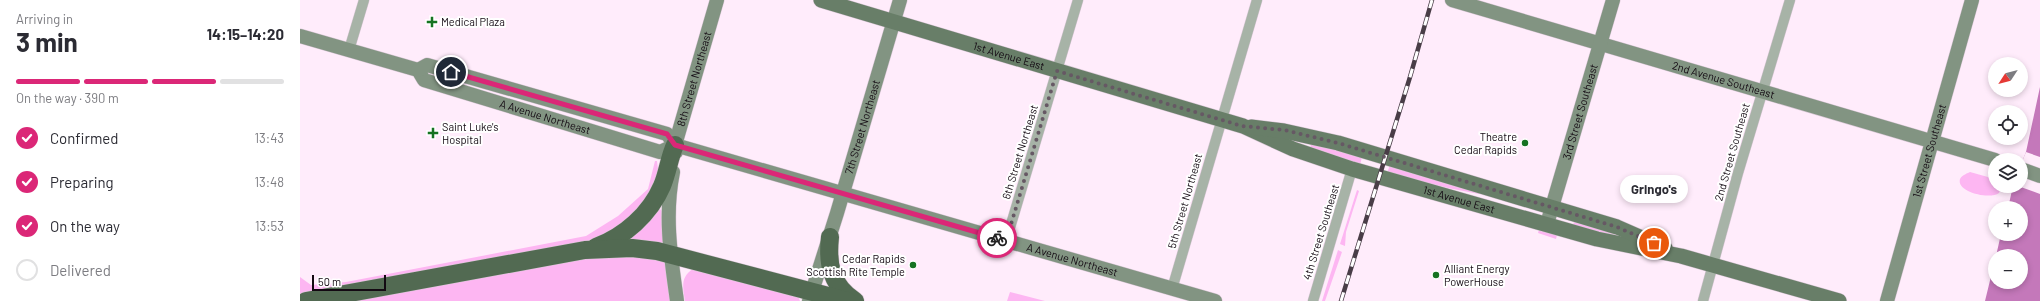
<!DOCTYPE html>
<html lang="en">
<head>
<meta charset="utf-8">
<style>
	:root { --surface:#fff; --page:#f7f7f7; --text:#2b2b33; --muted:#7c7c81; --line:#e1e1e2; --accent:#db2777 }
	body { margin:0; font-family:Barlow,sans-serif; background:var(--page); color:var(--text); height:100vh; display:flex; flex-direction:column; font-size:15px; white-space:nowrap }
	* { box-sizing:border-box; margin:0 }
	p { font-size:13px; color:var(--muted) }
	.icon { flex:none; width:22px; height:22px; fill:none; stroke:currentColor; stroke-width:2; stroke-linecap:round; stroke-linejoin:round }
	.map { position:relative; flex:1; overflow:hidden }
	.panel { display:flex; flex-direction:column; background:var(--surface); width:300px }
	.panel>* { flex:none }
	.needle { width:26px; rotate:234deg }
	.fabs { position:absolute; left:1688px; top:57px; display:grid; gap:8px }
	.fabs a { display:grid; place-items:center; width:40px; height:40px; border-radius:50%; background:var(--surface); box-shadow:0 2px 6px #0003; font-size:20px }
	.scale { position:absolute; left:12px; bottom:10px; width:74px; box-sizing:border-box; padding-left:4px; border:2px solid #130912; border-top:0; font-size:11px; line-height:14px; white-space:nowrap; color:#130912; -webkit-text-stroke:3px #fff; paint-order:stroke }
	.pin { position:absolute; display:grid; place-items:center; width:34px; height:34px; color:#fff; margin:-17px; border:2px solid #fff; border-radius:50%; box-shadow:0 1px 4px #0007 }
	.courier { position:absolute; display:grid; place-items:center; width:40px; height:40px; margin:-20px; border:3px solid #db2777; border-radius:50%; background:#fff; color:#222; box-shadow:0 1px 5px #0007 }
	.bubble { position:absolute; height:28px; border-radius:14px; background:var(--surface); box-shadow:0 2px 6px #0003; font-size:13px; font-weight:700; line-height:28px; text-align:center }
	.headline em { font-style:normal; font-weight:700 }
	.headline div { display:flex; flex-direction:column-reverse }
	.headline { display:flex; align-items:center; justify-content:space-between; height:68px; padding:0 16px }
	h1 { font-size:26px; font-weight:700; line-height:30px }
	.bar { display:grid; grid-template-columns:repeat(4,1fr); gap:6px 4px; align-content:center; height:48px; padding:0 16px }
	.bar i { height:5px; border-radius:3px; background:var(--line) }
	.bar .selected { background:var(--accent) }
	.bar p { grid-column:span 4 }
	ol { padding:0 16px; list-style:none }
	li { display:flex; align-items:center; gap:12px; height:44px }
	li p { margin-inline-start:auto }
	li .icon { padding:4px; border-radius:50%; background:var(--accent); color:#fff; stroke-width:4 }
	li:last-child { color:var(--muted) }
	li i { width:22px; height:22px; border:2px solid var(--line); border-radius:50% }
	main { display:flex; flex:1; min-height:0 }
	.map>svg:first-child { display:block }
</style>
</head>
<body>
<main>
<section class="panel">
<div class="headline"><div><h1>3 min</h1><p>Arriving in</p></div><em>14:15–14:20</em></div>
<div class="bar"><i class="selected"></i><i class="selected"></i><i class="selected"></i><i></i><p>On the way · 390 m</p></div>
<ol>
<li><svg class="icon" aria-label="check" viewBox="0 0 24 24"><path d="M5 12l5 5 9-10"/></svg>Confirmed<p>13:43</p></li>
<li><svg class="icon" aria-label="check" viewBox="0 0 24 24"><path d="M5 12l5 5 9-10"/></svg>Preparing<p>13:48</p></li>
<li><svg class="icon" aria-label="check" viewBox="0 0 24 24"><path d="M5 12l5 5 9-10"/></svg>On the way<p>13:53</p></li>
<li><i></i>Delivered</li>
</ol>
</section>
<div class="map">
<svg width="1740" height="301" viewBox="0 0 1740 301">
	<rect width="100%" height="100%" fill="#ffecfb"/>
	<g fill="#fdb6f2">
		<path d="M1011,144L1062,157L1060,165L1010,149Z"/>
		<path d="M355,161H357L359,178L332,218L299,240L0,296V277L11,285L46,282L286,236L318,216L348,189Z"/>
		<path d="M1090,165L1180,192L1179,194L1148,188L1087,173Z"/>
		<path d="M1670,172L1695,179V186L1701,187L1699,193C1690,200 1656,192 1660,179C1662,175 1668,173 1670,172Z"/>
		<path d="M1057,190L1059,191L1046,232L1045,246L1040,244Z"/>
		<path d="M359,208L362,211L364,244L323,241Z"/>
		<path d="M1274,222L1322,236V238L1273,225Z"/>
		<path d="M1239,230L1257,235L1256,239L1238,233Z"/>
		<path d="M1038,250L1042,252L1025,301H1022Z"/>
		<path d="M307,252L365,261L370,301H44Z"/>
		<path d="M393,269L498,296L500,301H385C383,288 380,277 393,269Z"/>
		<path d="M710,292L745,301H707Z"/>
	</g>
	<path fill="#c478ba" d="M1740,87V301H1685L1695,260V282H1721V256H1696L1701,234H1721V208H1708L1713,186H1721V164L1726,152Z"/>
	<path fill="#ffecfb" d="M1726,152L1740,157V194L1718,186H1721V164Z"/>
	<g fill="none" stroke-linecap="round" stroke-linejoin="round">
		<defs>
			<g id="street">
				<path d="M49,50L64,0"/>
				<path d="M706,241L778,0"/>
				<path d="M872,289L957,0"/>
				<path d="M1013,301L1052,169"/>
				<path d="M1403,301L1438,173L1490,0"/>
			</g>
			<g id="secondary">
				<path id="s1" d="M1152,0L1695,160"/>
				<path id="s2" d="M0,36L118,70L124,80L360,152L375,145"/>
				<path id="s3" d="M118,70L127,65L367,134L375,145L915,301"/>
				<path id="s4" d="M376,152L375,145L417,0"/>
				<path d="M1721,169L1740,176"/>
				<path d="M373,172C364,216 371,258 377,301"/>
				<path id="s5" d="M1247,224L1313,0"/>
				<path id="s6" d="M509,301L537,213L600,0"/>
				<path id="s7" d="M1587,301L1672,0"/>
			</g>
			<g id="primary">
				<path id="s8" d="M521,0L943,126L993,149L1052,169L1297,239L1381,256L1539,301"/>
				<path d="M951,127L984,131L1038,143L1317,227L1365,248"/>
			</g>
			<g id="highway">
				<path d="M530,237C527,264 531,285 555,301"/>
				<path d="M296,247C324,237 350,214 362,186C368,172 369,158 375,145"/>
				<path d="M6,301L285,250L332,248L357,251L547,301"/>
			</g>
		</defs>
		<use href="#street" stroke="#d9c8d6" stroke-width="11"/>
		<use href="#secondary" stroke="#d9c8d6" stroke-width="15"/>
		<use href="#primary" stroke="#d9c8d6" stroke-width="16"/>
		<use href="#highway" stroke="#d9c8d6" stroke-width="19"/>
		<use href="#street" stroke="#a7b3a7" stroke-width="10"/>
		<use href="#secondary" stroke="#829482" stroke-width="14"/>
		<use href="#primary" stroke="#687e68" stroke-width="15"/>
		<use href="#highway" stroke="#526a52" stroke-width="18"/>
		<defs>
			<path id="rail" d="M1041,301L1110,77L1132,0"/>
		</defs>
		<use href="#rail" stroke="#493d47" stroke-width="4.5"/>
		<use href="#rail" stroke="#fff" stroke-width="3" stroke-dasharray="9" stroke-linecap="butt"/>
	</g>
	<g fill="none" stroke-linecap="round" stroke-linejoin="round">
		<path stroke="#665864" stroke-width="4" stroke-dasharray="0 7.2" d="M697,238L706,241L757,71L942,126L984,130L1038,143L1317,227L1354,243"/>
		<path stroke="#db2777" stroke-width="5" d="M151,72L367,134L375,145L697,238"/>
	</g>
	<g fill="#157321" stroke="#fff" stroke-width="1.5">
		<path d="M130 16h4v4h4v4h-4v4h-4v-4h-4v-4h4z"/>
		<path d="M131 127h4v4h4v4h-4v4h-4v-4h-4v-4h4z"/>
		<circle cx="1225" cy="143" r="4"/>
		<circle cx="613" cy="265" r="4"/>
		<circle cx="1136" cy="275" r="4"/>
	</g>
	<g text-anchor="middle" stroke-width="4" stroke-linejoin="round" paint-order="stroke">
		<g font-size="11" fill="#130912" stroke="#fff" text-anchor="start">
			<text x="141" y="26">Medical Plaza</text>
			<text x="142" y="131">Saint Luke's<tspan x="142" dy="13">Hospital</tspan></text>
			<text x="1217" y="141" text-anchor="end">Theatre<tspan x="1217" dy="13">Cedar Rapids</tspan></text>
			<text x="605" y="263" text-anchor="end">Cedar Rapids<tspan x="605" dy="13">Scottish Rite Temple</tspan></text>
			<text x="1144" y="273">Alliant Energy<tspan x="1144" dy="13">PowerHouse</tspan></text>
		</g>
		<g font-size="11" fill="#130912" stroke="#fff">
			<text dy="4" stroke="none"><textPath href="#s8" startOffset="196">1st Avenue East</textPath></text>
			<text dy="4" stroke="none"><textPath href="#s4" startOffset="76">8th Street Northeast</textPath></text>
			<text dy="4" stroke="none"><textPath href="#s1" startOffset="283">2nd Avenue Southeast</textPath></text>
			<text dy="4" stroke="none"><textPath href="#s5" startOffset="117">3rd Street Southeast</textPath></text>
			<text dy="4" stroke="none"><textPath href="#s2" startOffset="261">A Avenue Northeast</textPath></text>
			<text dy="4" stroke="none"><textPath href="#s6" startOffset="182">7th Street Northeast</textPath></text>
			<text dy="4" stroke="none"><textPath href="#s7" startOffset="156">1st Street Southeast</textPath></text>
			<text transform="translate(720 152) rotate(-73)" y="4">6th Street Northeast</text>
			<text transform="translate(1432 152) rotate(-74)" y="4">2nd Street Southeast</text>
			<text dy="4" stroke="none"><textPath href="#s8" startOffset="669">1st Avenue East</textPath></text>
			<text transform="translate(885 201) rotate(-74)" y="4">5th Street Northeast</text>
			<text transform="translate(1021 232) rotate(-73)" y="4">4th Street Southeast</text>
			<text dy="4" stroke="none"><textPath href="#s3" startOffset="687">A Avenue Northeast</textPath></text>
		</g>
	</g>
</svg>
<div class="fabs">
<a><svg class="needle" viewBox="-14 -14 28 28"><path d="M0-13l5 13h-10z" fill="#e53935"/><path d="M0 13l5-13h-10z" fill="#7c7c81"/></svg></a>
<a><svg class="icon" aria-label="locate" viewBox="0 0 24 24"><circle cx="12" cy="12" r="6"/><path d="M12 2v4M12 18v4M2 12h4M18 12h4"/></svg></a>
<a><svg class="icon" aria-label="layers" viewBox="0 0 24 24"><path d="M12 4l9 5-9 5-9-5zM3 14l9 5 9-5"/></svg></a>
<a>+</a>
<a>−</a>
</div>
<div class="scale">50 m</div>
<div class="pin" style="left:1354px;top:243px;background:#ea580c"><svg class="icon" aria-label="bag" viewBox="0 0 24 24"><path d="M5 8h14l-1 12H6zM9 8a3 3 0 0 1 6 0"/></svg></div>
<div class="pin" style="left:151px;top:72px;background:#1f2937"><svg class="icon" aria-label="home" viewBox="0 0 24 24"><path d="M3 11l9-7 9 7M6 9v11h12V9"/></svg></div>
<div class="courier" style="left:697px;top:238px"><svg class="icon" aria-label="bike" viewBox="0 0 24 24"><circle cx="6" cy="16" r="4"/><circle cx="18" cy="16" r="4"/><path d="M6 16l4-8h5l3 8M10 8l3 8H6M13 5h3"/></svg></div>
<div class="bubble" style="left:1320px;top:175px;width:68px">Gringo's</div>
</div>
</main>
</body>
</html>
